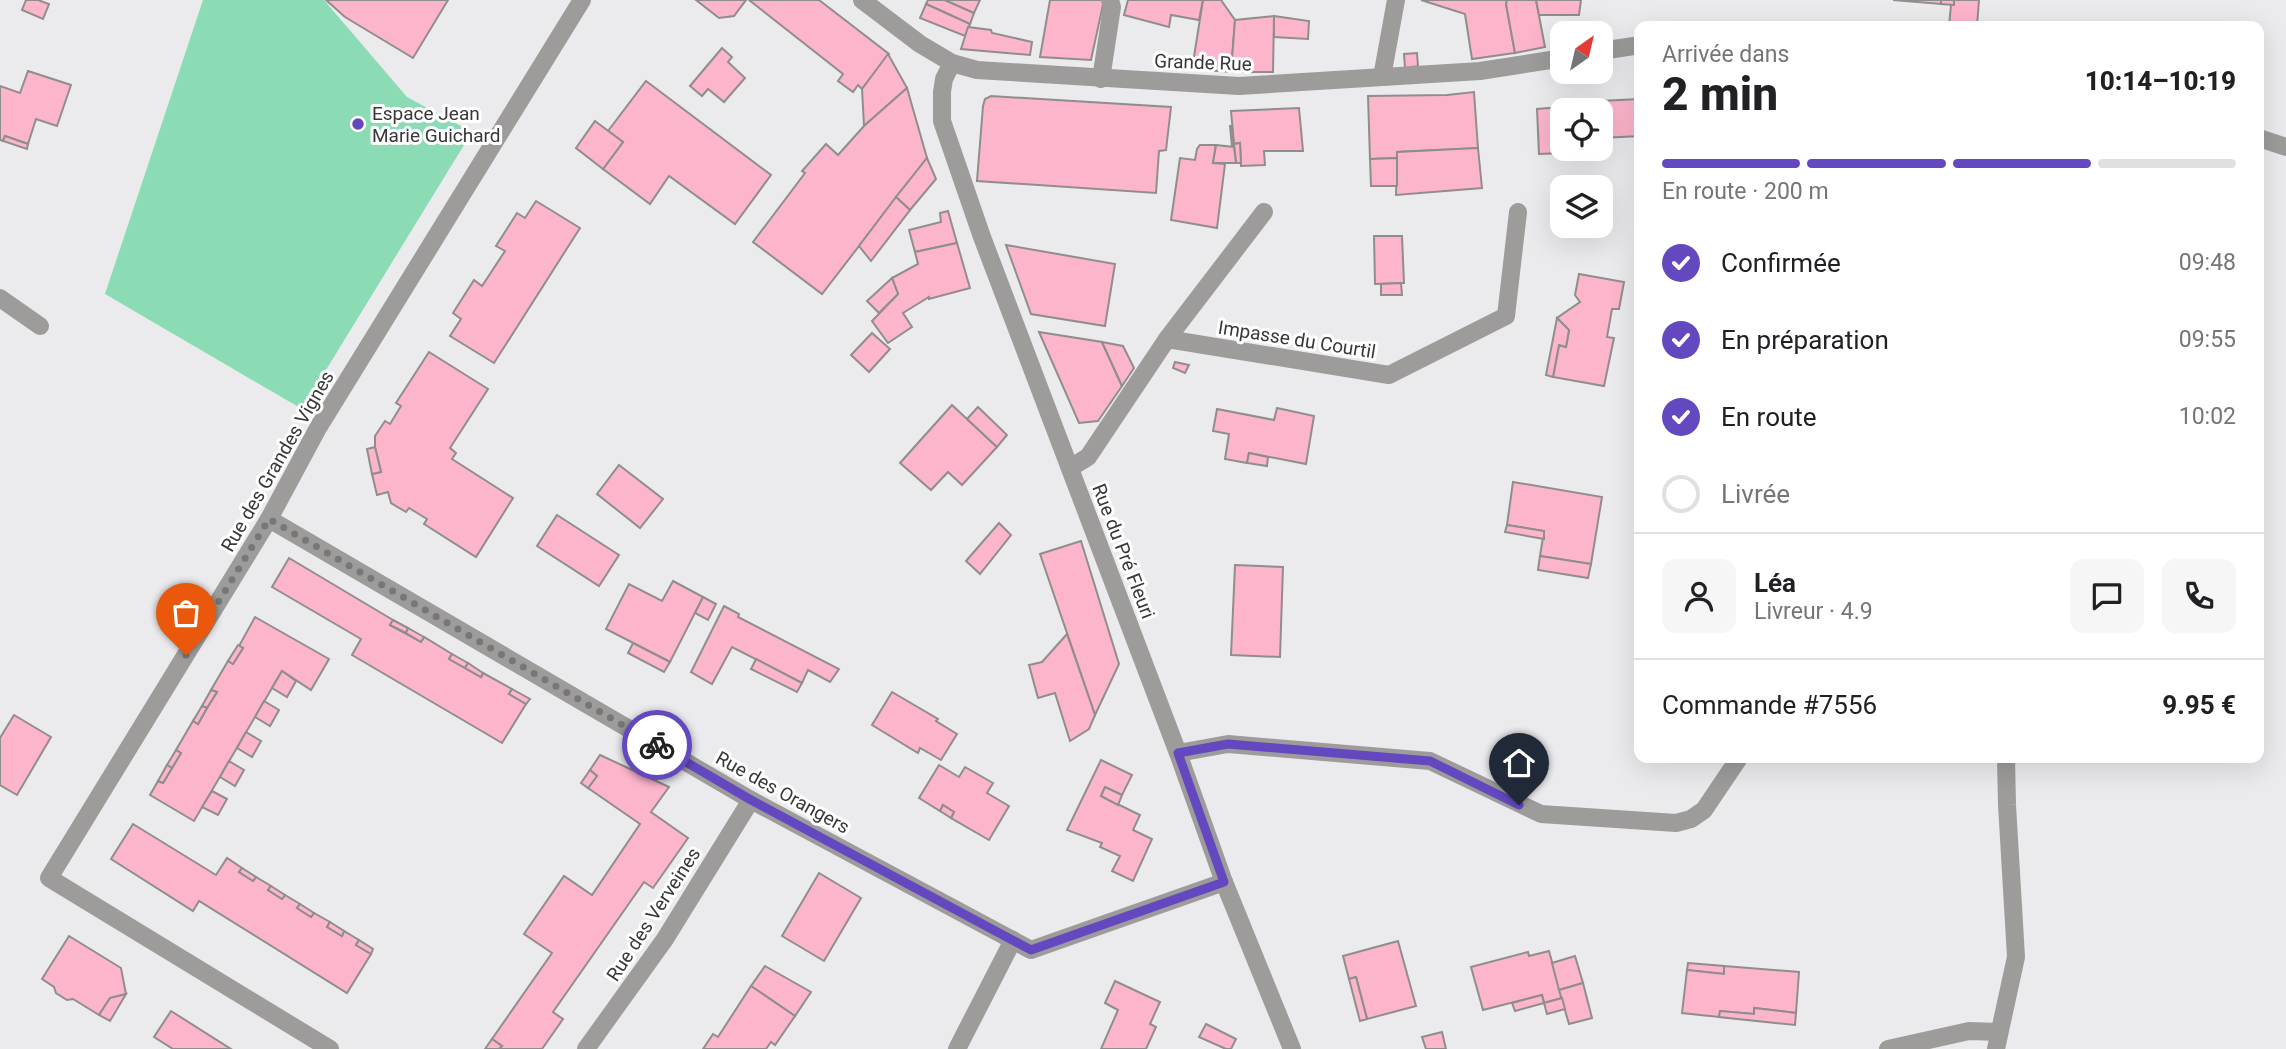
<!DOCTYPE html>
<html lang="fr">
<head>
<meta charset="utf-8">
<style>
	:root { --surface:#fff; --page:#f6f6f6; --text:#202124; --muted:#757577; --line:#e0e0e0; --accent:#6348c0 }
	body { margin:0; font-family:Roboto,sans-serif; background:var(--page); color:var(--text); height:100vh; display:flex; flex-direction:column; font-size:26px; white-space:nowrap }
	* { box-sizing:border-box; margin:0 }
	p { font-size:23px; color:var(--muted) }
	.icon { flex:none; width:38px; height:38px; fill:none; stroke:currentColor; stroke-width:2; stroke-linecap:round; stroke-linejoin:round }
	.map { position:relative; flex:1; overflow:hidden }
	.sheet { position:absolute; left:1634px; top:21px; width:630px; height:742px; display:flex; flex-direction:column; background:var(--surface); border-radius:14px; box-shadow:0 7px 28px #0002 }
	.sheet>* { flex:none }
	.needle { width:46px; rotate:34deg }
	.fabs { position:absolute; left:1550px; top:21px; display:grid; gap:14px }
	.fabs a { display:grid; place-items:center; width:63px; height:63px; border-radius:14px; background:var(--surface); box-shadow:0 7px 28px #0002; font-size:35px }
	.pin { position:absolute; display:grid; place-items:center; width:60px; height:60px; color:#fff; margin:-72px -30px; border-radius:50% 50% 50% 0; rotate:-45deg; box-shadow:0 0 7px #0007 }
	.pin .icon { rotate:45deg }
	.courier { position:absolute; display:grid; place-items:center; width:70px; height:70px; margin:-35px; border:5px solid #6348c0; border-radius:50%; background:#fff; color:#222; box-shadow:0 2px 9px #0007 }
	.summary em { font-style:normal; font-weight:800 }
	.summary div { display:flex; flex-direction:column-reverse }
	.summary { display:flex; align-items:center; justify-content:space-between; height:119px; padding:0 28px }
	h1 { font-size:46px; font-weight:800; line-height:52px }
	.bar { display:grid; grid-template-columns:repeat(4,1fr); gap:10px 7px; align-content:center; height:84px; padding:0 28px }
	.bar i { height:9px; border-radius:5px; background:var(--line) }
	.bar .active { background:var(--accent) }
	.bar p { grid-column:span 4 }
	.line { display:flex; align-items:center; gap:18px; padding:0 28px; border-top:2px solid var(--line) }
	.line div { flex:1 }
	.round { display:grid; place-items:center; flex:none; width:74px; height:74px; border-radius:14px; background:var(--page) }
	ol { padding:0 28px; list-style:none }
	li { display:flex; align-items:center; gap:21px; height:77px }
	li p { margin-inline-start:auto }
	li .icon { padding:7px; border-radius:50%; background:var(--accent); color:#fff; stroke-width:4 }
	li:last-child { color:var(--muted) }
	li i { width:38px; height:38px; border:4px solid var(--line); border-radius:50% }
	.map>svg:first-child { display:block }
</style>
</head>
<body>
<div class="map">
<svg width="2286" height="1049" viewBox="0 0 2286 1049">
	<rect width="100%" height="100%" fill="#ebebee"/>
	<path fill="#8bdcb5" d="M203,0H324L407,97L472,132L302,409L105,294Z"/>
	<g fill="#fdb5cc" stroke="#908d8d" stroke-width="2">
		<path d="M26,0H38L49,4L43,19L22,10Z"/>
		<path d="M326,0H448L413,58L345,17Z"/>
		<path d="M696,0H746L734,16L719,18Z"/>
		<path d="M749,0H819L889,54L862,89L858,85L853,92L838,81L843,74Z"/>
		<path d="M928,0H945L974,13L970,24L926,4Z"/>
		<path d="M945,0H980L974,13Z"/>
		<path d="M1050,0H1104L1091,60L1040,57Z"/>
		<path d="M1128,0H1203L1199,20L1171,15L1169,27L1124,15Z"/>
		<path d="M1203,0H1221L1235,20L1231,72L1192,69Z"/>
		<path d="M1421,0H1507L1506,4L1515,53L1472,59L1465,14Z"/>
		<path d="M1507,0H1536L1545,47L1515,53L1506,4Z"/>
		<path d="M1536,0H1581L1579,15H1539Z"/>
		<path d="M1893,0H1941V4Z"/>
		<path d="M1941,0H1954V5L1941,4Z"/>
		<path d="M1954,0H1979L1977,26H1949L1951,5H1954Z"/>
		<path d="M926,4L970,24L965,36L920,18Z"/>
		<path d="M1274,16L1273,72H1231L1235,20Z"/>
		<path d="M1274,16L1309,21L1308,39L1274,37Z"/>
		<path d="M968,27L991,30L992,33L1032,42L1030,55L961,49Z"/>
		<path d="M722,48L732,57L728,62L745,78L724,102L708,89L702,96L690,86Z"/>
		<path d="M1417,53L1418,66L1405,68L1404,54Z"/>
		<path d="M888,54L907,88L864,126L862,89Z"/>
		<path d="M28,71L71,85L57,126L36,119L28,144L5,136L3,141L0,140V86L20,93Z"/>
		<path d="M646,81L771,175L735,224L669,176L650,204L603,169L623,142L608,131Z"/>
		<path d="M907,88L927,158L822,294L753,242L805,173L802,171L826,144L838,155L864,126Z"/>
		<path d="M1474,92L1478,148L1397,152V158L1370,159L1368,96L1447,95Z"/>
		<path d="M991,96L1171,107L1166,150L1159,151L1156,193L977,181L983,106L985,99Z"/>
		<path d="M1640,99V136L1601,138V110H1579L1578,102Z"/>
		<path d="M1561,107L1564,153L1539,154L1537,109Z"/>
		<path d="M1299,108L1303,151H1264L1265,165L1241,166L1240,143L1234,144L1231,111Z"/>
		<path d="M595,121L623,142L603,169L576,148Z"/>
		<path d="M1230,126H1232L1234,147H1232Z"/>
		<path d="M5,136L28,144L27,149L3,141Z"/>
		<path d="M1601,138L1603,151L1582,152L1581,149H1601Z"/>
		<path d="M1240,143L1241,163H1236L1234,144Z"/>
		<path d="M1200,145H1216L1213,163L1225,164L1217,228L1171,220L1180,158L1195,160L1197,149Z"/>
		<path d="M1216,145L1234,147L1236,163H1213Z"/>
		<path d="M1478,148L1482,188L1396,195L1397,152Z"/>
		<path d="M927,158L936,179L910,210L896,197Z"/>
		<path d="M1397,158V186H1371L1370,159Z"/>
		<path d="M896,197L910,210L871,261L859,246Z"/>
		<path d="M536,201L580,228L494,363L450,336L461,319L453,313L474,280L482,286L505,251L496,246L517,213L525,218Z"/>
		<path d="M948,211L957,243L915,252L909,230L941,222L940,213Z"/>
		<path d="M1374,236H1402L1404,283L1375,284Z"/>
		<path d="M957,243L970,288L929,299V297L903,313L912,327L888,343L872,321L898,294L892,278L918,264L915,252Z"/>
		<path d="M1006,245L1115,264L1105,326L1031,314Z"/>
		<path d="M1579,274L1624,282L1619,309H1612L1607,337L1614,338L1604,386L1553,377L1559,345L1566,347L1569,330L1557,318L1580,302L1575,295Z"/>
		<path d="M892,278L898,294L879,313L867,301Z"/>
		<path d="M1401,283L1402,295H1381V284Z"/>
		<path d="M1557,318L1569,330L1566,347L1559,345L1553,377L1546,375Z"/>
		<path d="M1039,332L1102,342L1122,386L1098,421L1079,423Z"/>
		<path d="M872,333L890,349L869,372L851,355Z"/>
		<path d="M1102,342L1123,346L1134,368L1122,386Z"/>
		<path d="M429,352L488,389L450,448L456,453L452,459L513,498L476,557L424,524L427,519L409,508L406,512L391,503L388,492L377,495L372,474L381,472L375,447V436L385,421L390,424L401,406L396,403Z"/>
		<path d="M1175,362L1189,365L1185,373L1173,368Z"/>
		<path d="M952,405L997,447L962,485L948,472L931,490L900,463Z"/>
		<path d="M978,407L1007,435L997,447L967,419Z"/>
		<path d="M1277,408L1314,416L1306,464L1249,453L1247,463L1225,459L1229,434L1213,431L1217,409L1274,420Z"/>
		<path d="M375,447L381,472L372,474L367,449Z"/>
		<path d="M1249,453L1268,457L1267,466L1247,463Z"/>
		<path d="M619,465L663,499L640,528L597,494Z"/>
		<path d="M1513,482L1602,497L1591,564L1540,556L1544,531L1507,525Z"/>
		<path d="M557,515L619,555L599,586L537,546Z"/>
		<path d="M999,523L1011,535L980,574L966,561Z"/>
		<path d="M1507,525L1544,531V539L1505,532Z"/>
		<path d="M1081,541L1119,664L1095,715L1040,554Z"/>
		<path d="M1540,556L1591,564L1588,578L1538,570Z"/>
		<path d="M289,558L393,620L390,625L421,642L424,637L452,654L449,659L481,677L483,673L512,689L509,694L526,704L502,743L352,655L361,639L272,587Z"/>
		<path d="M1235,565L1283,567L1280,657L1231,655Z"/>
		<path d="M673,581L703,597L670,662L606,629L629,584L662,601Z"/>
		<path d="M703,597L716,604L708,620L695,613Z"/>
		<path d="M724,606L739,614L738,617L839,669L830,682L808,670L802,683L732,647L712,684L691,672Z"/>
		<path d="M255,617L329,659L311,690L282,671L194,821L150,795L158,781L163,783L181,753L176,750L193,721L198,724L207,708L217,692L211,690L228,661L233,664L243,648L239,646Z"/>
		<path d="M393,620L408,628L406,633L390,625Z"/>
		<path d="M408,628L424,637L421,642L406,633Z"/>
		<path d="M1067,634L1095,715L1089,729L1070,741L1055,693L1038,698L1029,665L1042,662Z"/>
		<path d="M633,643L670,662L664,672L628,653Z"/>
		<path d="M238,645L243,648L233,664L228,661Z"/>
		<path d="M452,654L468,663L465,668L449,659Z"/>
		<path d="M756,659L802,683L797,692L751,669Z"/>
		<path d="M468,663L483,673L481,677L465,668Z"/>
		<path d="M282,671L296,681L287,697L272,688Z"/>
		<path d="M512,689L530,699L526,704L509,694Z"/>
		<path d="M211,690L217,692L207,708L202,706Z"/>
		<path d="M892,692L938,719L936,721L957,734L941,760L920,748L918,753L872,725Z"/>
		<path d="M264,701L279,710L270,726L255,717Z"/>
		<path d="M202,706L207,708L198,724L193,721Z"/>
		<path d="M14,715L51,737L17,795L0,785V738Z"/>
		<path d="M246,732L261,741L252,757L237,748Z"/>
		<path d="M176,750L181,753L172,768L167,765Z"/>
		<path d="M600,755L669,787L651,812L688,838L653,888L644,882L553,1012L563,1019L542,1049H499L502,1046L492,1039L552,953L524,934L564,876L592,895L640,824L588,788L597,776L590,770Z"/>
		<path d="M1101,760L1132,775L1122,795L1105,787L1101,796L1140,815L1133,830L1152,839L1133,881L1112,871L1120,856L1100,847L1102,843L1067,830Z"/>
		<path d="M229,761L244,770L235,786L220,777Z"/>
		<path d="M167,765L172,768L163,783L158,781Z"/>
		<path d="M939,765L959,777L965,767L993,783L987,793L1009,806L989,840L951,818L954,812L943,805L940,811L919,798Z"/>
		<path d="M590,770L597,776L588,788L581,783Z"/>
		<path d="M1105,787L1122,795L1118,805L1101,796Z"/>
		<path d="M212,791L227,799L218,815L202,807Z"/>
		<path d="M943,805L954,812L951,818L940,811Z"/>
		<path d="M133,824L216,875L227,858L242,868L239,872L253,881L256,877L271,886L268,890L282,899L285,895L300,904L297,908L311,917L314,913L330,922L327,927L342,936L344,931L359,940L356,945L371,954L347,993L199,901L193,911L111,859Z"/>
		<path d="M242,868L256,877L253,881L239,872Z"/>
		<path d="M819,873L861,898L824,961L782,936Z"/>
		<path d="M271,886L285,895L282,899L268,890Z"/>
		<path d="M300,904L314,913L311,917L297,908Z"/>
		<path d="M330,922L344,931L342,936L327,927Z"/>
		<path d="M69,936L121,968L126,994L110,998L99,1015L73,999L67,1000L56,993L54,987L42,979Z"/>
		<path d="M359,940L373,949L371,954L356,945Z"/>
		<path d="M1398,941L1416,1006L1367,1019L1356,977L1349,979L1343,956Z"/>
		<path d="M1549,951L1562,998L1544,1003L1542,995L1483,1010L1471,967L1528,952L1529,956Z"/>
		<path d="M1575,956L1583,983L1559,990L1552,963Z"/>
		<path d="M1688,963L1724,966V974L1687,970Z"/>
		<path d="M765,966L811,992L795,1016L751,986Z"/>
		<path d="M1724,966L1799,972L1796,1013L1754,1008V1014L1720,1011L1719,1017L1682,1013L1687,970L1724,974Z"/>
		<path d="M1356,977L1367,1019L1360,1021L1349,979Z"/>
		<path d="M1115,981L1160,1002L1150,1024L1156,1027L1146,1049H1101L1118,1010L1105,1003Z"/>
		<path d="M1583,983L1592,1018L1569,1024L1559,990Z"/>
		<path d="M751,986L795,1016L775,1045L771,1042L766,1049H703L713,1034L718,1037Z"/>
		<path d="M126,994L110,1021L99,1015L110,998Z"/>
		<path d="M1542,995L1544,1003L1515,1011L1512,1003Z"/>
		<path d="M1562,998L1565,1009L1547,1014L1544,1003Z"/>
		<path d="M1754,1008L1796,1013L1795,1025L1719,1017L1720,1011L1754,1014Z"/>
		<path d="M171,1011L231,1049H173L154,1037Z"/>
		<path d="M1206,1024L1236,1039L1231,1049H1226L1199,1037Z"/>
		<path d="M1442,1032L1446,1049H1426L1422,1037Z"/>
		<path d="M492,1039L502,1046L499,1049H485Z"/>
	</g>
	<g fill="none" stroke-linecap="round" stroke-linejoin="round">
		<path stroke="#9d9c9b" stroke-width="18" d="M0,298L40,326"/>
		<g stroke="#9d9c9b" stroke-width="18">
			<path d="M952,63L944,79L942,92V121L982,237L1178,753L1224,882L1292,1049"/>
			<path d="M1382,77L1396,0"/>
			<path d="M1101,79L1112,7L1110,0"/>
			<path d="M1167,339L1264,212"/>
			<path d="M1070,468L1088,457L1167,339L1389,375L1506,316L1518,212"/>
			<path d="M269,519L751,800L1031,950L1224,882"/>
			<path d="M1178,753L1228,744L1430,761L1541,814L1676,823L1691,819L1704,810L1739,758"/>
			<path d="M330,1049L49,878L269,519L318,428L582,0"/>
			<path d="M586,1049L665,939L751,800"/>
			<path d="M957,1049L1013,940"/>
			<path d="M1888,1049L1969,1031L1999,1032"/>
			<path d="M1996,1049L2016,957L2007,805L2006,758"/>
		</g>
		<g stroke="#9d9c9b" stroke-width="18">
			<path d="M862,0L920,44L952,63L977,70L1239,86L1480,71L1563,58"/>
			<path d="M1601,51L1640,45"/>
			<path d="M2259,138L2286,147"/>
		</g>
	</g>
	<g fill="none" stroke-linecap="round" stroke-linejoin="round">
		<path stroke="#777778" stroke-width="7" stroke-dasharray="0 12.6" d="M186,655L269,519L657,745"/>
		<path stroke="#6348c0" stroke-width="9" d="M657,745L751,800L1031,950L1224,882L1178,753L1228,744L1430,761L1519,805"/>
	</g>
	<circle fill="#6348c0" stroke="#fff" stroke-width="2.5" cx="358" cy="124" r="7"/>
	<g text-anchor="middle" stroke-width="6" stroke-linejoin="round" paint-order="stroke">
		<g font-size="19" fill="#383839" stroke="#fff">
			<text transform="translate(1203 62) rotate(2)" y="7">Grande Rue</text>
			<text transform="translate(1297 339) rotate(9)" y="7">Impasse du Courtil</text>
			<text transform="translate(277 461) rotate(-60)" y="7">Rue des Grandes Vignes</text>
			<text transform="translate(1124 551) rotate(69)" y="7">Rue du Pré Fleuri</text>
			<text transform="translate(783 792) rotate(29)" y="7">Rue des Orangers</text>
			<text transform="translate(653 914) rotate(-57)" y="7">Rue des Verveines</text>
		</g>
		<g font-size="19" fill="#383839" stroke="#fff" text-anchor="start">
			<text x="372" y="120">Espace Jean<tspan x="372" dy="22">Marie Guichard</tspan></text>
		</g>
	</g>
</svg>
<div class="fabs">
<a><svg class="needle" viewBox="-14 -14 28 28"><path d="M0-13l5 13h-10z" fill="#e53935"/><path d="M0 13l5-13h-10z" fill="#757577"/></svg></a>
<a><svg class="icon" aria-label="locate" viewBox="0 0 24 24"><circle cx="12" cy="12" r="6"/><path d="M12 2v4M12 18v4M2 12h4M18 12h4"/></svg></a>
<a><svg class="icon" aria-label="layers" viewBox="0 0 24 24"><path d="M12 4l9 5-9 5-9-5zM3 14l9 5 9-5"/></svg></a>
</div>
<div class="pin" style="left:186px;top:655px;background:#ea580c"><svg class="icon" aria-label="bag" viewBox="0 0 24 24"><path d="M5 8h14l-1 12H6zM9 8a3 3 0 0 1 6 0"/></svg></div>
<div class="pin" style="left:1519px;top:805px;background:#1f2937"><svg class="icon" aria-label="home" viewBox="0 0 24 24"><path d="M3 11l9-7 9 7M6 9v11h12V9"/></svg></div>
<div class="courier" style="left:657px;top:745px"><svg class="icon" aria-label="bike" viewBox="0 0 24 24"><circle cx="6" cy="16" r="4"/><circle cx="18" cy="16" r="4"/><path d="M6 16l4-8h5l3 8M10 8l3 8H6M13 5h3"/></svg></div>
<section class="sheet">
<div class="summary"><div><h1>2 min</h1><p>Arrivée dans</p></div><em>10:14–10:19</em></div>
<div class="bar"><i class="active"></i><i class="active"></i><i class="active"></i><i></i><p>En route · 200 m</p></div>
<ol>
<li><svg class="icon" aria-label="check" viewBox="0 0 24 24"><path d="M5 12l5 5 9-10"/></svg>Confirmée<p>09:48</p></li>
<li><svg class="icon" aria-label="check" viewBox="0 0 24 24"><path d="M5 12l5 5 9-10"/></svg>En préparation<p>09:55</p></li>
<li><svg class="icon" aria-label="check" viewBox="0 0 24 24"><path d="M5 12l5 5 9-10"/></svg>En route<p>10:02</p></li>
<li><i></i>Livrée</li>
</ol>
<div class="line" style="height:126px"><a class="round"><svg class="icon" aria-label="person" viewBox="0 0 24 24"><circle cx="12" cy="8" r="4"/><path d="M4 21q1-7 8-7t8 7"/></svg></a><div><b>Léa</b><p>Livreur · 4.9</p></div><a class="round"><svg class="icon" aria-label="chat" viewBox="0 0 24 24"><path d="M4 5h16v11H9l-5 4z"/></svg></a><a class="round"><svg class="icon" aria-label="phone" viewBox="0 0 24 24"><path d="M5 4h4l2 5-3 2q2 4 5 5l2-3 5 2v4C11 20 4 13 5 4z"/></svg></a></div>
<div class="line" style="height:91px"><div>Commande #7556</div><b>9.95 €</b></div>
</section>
</div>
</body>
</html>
